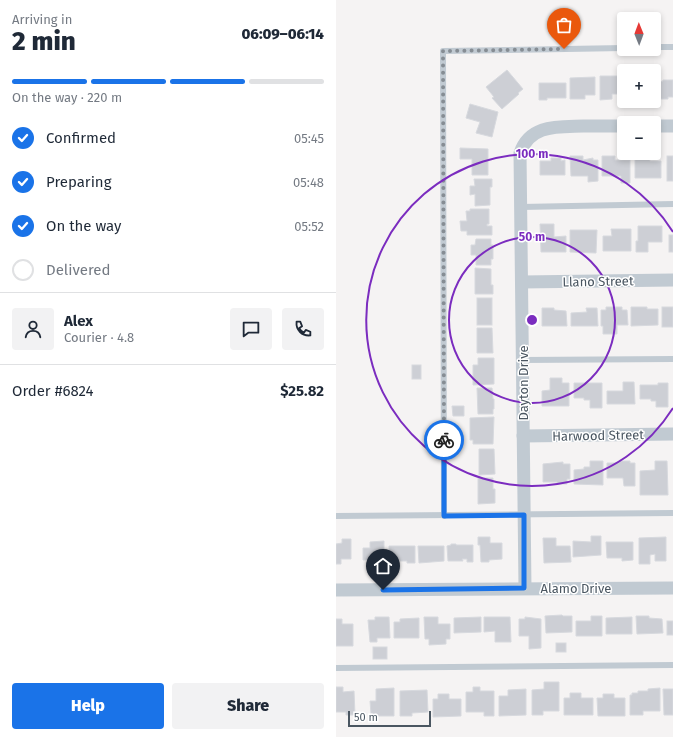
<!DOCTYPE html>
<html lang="en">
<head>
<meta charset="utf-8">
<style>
	:root { --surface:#fff; --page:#f2f2f3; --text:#1f2937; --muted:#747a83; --line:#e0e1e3; --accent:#1a73e8 }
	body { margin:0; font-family:"Fira Sans",sans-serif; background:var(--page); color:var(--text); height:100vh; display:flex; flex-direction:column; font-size:15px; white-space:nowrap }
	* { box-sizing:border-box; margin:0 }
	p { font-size:13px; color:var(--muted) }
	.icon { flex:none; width:22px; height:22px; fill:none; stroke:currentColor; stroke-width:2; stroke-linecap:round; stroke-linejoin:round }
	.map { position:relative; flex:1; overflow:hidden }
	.drawer { display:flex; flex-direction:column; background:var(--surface); width:336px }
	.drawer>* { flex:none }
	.needle { width:26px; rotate:359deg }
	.tools { position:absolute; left:281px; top:12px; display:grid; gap:8px }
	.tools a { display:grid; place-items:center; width:44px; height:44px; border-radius:4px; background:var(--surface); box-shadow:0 2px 6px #0003; font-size:20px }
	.scale { position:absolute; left:12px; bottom:10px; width:83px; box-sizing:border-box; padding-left:4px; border:2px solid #4a5661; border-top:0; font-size:11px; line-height:14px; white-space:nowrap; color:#4a5661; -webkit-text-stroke:3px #fff; paint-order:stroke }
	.pin { position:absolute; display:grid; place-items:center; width:34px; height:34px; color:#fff; margin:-41px -17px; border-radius:50% 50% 50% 0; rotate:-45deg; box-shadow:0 0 4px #0007 }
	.pin .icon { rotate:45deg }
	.courier { position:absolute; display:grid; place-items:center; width:40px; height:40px; margin:-20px; border:3px solid #1a73e8; border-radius:50%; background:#fff; color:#222; box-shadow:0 1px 5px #0007 }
	.summary em { font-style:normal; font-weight:800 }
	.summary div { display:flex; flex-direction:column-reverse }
	.summary { display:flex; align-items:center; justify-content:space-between; height:68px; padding:0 12px }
	h1 { font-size:26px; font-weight:800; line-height:30px }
	.bar { display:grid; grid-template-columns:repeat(4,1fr); gap:6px 4px; align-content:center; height:48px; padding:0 12px }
	.bar i { height:5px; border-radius:3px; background:var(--line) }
	.bar .active { background:var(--accent) }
	.bar p { grid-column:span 4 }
	.line { display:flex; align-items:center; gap:10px; padding:0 12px; border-top:1px solid var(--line) }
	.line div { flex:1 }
	.round { display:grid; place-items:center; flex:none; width:42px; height:42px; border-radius:4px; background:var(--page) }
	ol { padding:0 12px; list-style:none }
	li { display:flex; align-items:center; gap:12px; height:44px }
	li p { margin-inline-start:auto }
	li .icon { padding:4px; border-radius:50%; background:var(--accent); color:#fff; stroke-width:4 }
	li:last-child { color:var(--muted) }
	li i { width:22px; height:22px; border:2px solid var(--line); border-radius:50% }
	.primary-button { display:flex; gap:8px; margin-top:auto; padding:8px 12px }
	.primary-button a { flex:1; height:46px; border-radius:4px; background:var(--accent); color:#fff; font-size:16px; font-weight:800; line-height:46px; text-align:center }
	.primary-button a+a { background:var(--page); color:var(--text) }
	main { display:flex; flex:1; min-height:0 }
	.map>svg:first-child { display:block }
</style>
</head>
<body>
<main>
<section class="drawer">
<div class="summary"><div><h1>2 min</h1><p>Arriving in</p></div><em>06:09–06:14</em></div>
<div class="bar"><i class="active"></i><i class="active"></i><i class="active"></i><i></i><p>On the way · 220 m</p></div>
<ol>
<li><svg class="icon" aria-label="check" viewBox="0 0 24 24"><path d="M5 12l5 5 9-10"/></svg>Confirmed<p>05:45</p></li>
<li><svg class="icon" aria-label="check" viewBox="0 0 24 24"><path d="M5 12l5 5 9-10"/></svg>Preparing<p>05:48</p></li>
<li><svg class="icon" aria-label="check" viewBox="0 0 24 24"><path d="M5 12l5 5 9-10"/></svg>On the way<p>05:52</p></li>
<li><i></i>Delivered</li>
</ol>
<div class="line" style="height:72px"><a class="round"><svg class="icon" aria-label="person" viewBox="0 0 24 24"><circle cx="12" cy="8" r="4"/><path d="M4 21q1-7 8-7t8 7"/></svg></a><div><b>Alex</b><p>Courier · 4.8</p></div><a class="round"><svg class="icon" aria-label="chat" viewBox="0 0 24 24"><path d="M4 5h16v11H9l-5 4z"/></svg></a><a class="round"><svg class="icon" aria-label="phone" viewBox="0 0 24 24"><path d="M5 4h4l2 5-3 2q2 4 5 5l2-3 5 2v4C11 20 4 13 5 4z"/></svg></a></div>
<div class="line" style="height:52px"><div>Order #6824</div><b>$25.82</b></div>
<div class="primary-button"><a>Help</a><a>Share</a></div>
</section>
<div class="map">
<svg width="337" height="737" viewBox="0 0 337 737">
	<rect width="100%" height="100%" fill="#f5f3f3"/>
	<g fill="#cdcfd5" stroke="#d7d9de">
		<path d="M171,70L187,89L182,93L183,94L166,109L156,98L158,97L150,87Z"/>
		<path d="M264,76H288V94H276V99L264,100Z"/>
		<path d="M259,77V95H249V99H234V78Z"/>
		<path d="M327,80H337V97H332V99H324L323,82L327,81Z"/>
		<path d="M203,83H230V98H211V100H203Z"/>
		<path d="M134,104L162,112L156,137L140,133L144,122L130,118Z"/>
		<path d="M124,148L152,149V175H136V159H124Z"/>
		<path d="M234,156H247V160L257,158V160H262V181L252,182V176H235Z"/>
		<path d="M266,156H279V160H294V183H285V176H266Z"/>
		<path d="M299,156H313L314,161H325V178H299Z"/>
		<rect x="331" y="156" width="6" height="25"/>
		<path d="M215,158H225V161L229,160V175H204V161H215Z"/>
		<path d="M138,179H156V187H154V205L139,206V194L134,195V186H139Z"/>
		<path d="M134,209H153V224H151V226H156V235H131V231H125L124,221H131L130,211H134Z"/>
		<path d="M204,224H218V237L230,236V252H205Z"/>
		<path d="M302,226H326V242H312V252H300V241H302Z"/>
		<path d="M275,229H295V251H267V236H276Z"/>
		<path d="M234,230H261L260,253L234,252Z"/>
		<rect x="333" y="235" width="4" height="17"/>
		<path d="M140,239H155V245H157V259H155V265H140V255H135V245H139Z"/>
		<path d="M139,268L155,269V285H157V294H139Z"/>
		<rect x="141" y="298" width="15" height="27"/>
		<path d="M270,307H286V310H291L292,325H281V334H267V326H265V310H270Z"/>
		<path d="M295,307H311V309H322V325L295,326Z"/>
		<rect x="326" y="307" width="11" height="20"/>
		<path d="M206,308H218V310L230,311L231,326H206Z"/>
		<path d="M250,308H261L262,326H235V313L251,312Z"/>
		<path d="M141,328H156L157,353H141Z"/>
		<path d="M142,358H158V384L137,385V365H142Z"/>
		<rect x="76" y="365" width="9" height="14"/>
		<path d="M214,378H226V383H233V406H206V391L214,390Z"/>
		<path d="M287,382H298L299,404H271V391H287Z"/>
		<path d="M238,383H266V408H254V400H248V398H238Z"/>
		<path d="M322,383H332V407H320V401H315V399H304V385H322Z"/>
		<path d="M141,388H156L157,399H158V409H157V414H142Z"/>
		<path d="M116,406H128V416H117Z"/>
		<path d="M158,417L157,444H137V440H134V418Z"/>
		<path d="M143,449H158L159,474L143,475Z"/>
		<path d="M254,461H267V485L238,484V470L248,469V467H254Z"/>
		<path d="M283,461H294V463H299V486H288L287,478H271V463H283Z"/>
		<path d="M319,461H331L332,495H304V471L319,470Z"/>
		<path d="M227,462V464H234V479H231V484H221V482H207V464Z"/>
		<path d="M142,478H157V489H159V503L142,504Z"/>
		<path d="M255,536H265V555L237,557V541L255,542Z"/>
		<path d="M142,537H154V543H166V559L153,560V562H145L144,545H142Z"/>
		<path d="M330,537V561H319V554L314,555V564H303V538Z"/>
		<path d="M207,538H220V546H234L235,562L208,563Z"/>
		<path d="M6,539H15V559H5V564H0V544L6,543Z"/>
		<path d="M48,541V560H27V548H34V542Z"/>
		<path d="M270,542H297V560L286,561V558H271Z"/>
		<path d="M115,544H120V545H137V562H131V559H126L127,561H112L111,546L115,545Z"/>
		<path d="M53,546H79V563H71V561H53Z"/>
		<path d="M82,546H108V561L83,563Z"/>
		<path d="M226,615L227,616H236V632L210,633L209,616Z"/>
		<path d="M255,616H266V636H240V621H255Z"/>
		<path d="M300,616H313V618L326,619L327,633L301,634Z"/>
		<path d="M39,617H53L54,638H41V642H34L32,620H39Z"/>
		<path d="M88,617H102V624H114V639H110V644L93,645V639H89Z"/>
		<path d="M145,617V632L118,633V618Z"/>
		<path d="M148,617H174L175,642H159V631L148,632Z"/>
		<path d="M189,617L205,619V648L193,649V636H183V619H189Z"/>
		<path d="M296,617V634H270V618Z"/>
		<path d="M83,618V638H58V622H64V619Z"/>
		<path d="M0,619H6V624H17V646H0Z"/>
		<rect x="331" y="621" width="6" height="14"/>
		<rect x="220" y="643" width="10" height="9"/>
		<rect x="37" y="647" width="14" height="12"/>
		<path d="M208,682H223V711H207V715H196V690L208,689Z"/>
		<path d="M0,687H7V692L18,691L19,715H10V712H0Z"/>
		<path d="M137,687H144V691H158V716H148V712H130V692H137Z"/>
		<path d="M58,688V716H41V714H35L34,701H40V689Z"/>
		<path d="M324,688V711H307V715H294V695H296V693H302V691H312V689Z"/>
		<path d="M190,689V715L163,716V696H172V690Z"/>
		<path d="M327,689H337V715H328Z"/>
		<path d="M91,690L92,712L76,713V716H64V691Z"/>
		<path d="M234,693H245V698H257V715H228V698H234Z"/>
		<path d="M102,694H113V699H125V716L97,717V699H102Z"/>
		<path d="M267,694H278V698H289V716H262L261,698H267Z"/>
	</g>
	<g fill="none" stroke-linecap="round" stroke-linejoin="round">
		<g stroke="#c1cad2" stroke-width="6">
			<path d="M318,47H337"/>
			<path d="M185,207L337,204"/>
			<path d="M186,360L337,359"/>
			<path d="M0,516L337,513"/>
			<path d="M108,516L107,51L288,48"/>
			<path d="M0,668L337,665"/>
		</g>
		<g stroke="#c1cad2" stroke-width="13">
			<path d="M318,126H337"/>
			<path d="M186,282L337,280"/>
			<path d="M187,436L337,434"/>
			<path d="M189,588L184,153C194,124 222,127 247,126C261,126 274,126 288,126"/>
			<path d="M0,590L337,588"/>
		</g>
	</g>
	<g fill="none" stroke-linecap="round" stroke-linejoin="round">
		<path stroke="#868d94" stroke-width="4" stroke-dasharray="0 7.2" d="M108,440L107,51L228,49"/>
		<path stroke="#1a73e8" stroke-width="5" d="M47,590L188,588V515L108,516V440"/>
	</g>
	<g fill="none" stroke="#7b2cbf" stroke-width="2">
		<circle cx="196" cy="320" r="83"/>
		<path d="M337 408A166 166 0 1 1 337 232"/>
	</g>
	<g text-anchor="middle" stroke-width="3" stroke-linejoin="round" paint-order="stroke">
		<g font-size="13" fill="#4a5661" stroke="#fff">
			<text transform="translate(262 281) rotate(-1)" y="5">Llano Street</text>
			<text transform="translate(187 383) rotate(-90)" y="5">Dayton Drive</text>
			<text transform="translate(262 435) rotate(-1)" y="5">Harwood Street</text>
			<text x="240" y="593">Alamo Drive</text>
		</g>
	</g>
	<circle cx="196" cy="320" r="6" fill="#7b2cbf" stroke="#fff" stroke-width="2"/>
	<g font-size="12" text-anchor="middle" font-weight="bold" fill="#7b2cbf" stroke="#fff" stroke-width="3" stroke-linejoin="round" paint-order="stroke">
		<text x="196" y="158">100 m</text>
		<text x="196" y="241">50 m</text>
	</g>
</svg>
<div class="tools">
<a><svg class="needle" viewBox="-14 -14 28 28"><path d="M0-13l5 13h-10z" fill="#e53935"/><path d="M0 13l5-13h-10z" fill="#747a83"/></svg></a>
<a>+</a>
<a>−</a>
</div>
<div class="scale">50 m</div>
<div class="pin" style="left:228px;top:49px;background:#ea580c"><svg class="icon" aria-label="bag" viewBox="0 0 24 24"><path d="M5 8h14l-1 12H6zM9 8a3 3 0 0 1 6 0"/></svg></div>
<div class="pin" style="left:47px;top:590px;background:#1f2937"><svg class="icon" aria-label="home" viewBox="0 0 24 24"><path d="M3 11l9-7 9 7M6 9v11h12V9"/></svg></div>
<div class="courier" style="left:108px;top:440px"><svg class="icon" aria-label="bike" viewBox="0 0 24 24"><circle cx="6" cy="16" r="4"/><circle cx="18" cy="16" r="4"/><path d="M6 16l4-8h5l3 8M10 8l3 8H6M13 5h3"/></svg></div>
</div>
</main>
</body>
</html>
